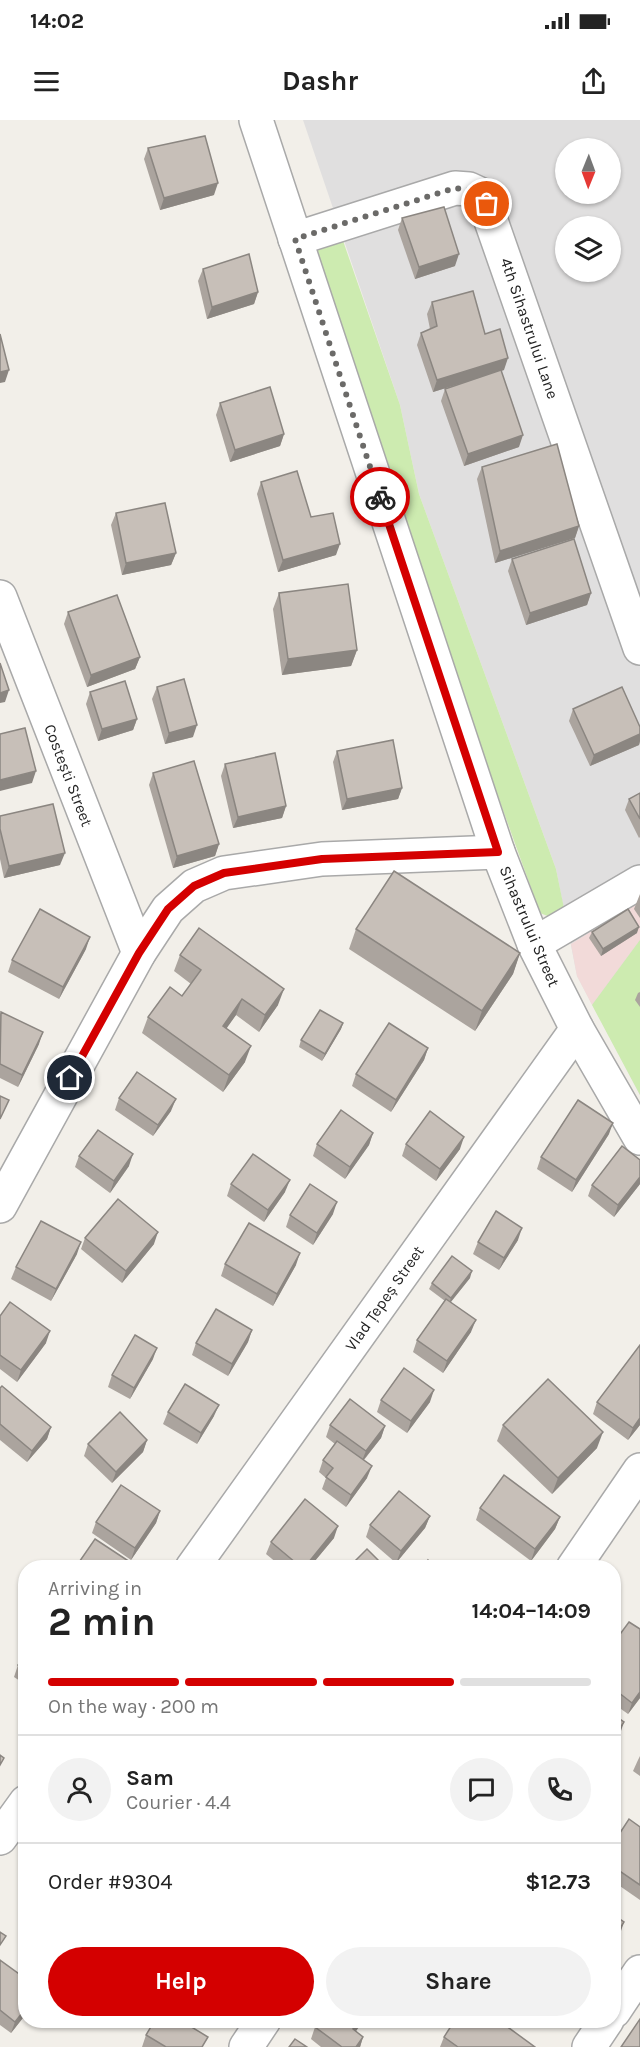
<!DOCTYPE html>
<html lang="en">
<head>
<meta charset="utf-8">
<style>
	:root { --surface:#fff; --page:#f2f2f2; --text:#222; --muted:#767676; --line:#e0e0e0; --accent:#d40000 }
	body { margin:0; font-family:Karla,sans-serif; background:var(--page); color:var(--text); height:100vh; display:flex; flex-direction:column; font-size:22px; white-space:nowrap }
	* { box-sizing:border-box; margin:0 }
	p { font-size:20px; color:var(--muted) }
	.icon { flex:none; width:33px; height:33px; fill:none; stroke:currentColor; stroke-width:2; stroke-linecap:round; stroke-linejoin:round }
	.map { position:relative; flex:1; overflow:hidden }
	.sheet { position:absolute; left:18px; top:1440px; width:603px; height:468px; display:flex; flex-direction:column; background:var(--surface); border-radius:24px; box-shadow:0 2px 4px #0004 }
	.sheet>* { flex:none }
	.needle { width:39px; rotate:181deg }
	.controls { position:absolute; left:555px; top:18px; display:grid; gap:12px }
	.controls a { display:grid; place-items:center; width:66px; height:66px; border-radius:50%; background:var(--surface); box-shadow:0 2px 4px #0004; font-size:30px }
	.pin { position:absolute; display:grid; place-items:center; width:51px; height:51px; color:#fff; margin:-26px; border:3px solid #fff; border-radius:50%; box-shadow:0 2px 6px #0007 }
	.courier { position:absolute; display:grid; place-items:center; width:60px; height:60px; margin:-30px; border:4px solid #d40000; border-radius:50%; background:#fff; color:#222; box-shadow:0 2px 8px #0007 }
	.headline em { font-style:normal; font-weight:700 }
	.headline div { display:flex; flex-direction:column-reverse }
	.headline { display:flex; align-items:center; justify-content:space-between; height:102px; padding:0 30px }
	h1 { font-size:39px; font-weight:700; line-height:45px }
	.bar { display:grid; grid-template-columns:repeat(4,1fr); gap:9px 6px; align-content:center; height:72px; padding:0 30px }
	.bar i { height:8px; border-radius:4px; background:var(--line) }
	.bar .selected { background:var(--accent) }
	.bar p { grid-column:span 4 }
	.line { display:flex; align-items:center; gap:15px; padding:0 30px; border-top:2px solid var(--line) }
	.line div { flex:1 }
	.round { display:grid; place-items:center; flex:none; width:63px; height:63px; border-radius:32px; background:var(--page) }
	.action { display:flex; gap:12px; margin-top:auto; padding:12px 30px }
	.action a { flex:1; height:69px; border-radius:36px; background:var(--accent); color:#fff; font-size:24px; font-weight:700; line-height:69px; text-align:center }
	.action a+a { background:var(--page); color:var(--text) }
	.status { display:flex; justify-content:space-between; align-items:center; height:42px; padding:0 30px; background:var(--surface); direction:ltr }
	.status svg { height:16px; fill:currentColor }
	header { display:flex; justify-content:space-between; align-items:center; height:78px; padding:0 30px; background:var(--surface); font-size:27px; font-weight:700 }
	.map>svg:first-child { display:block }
</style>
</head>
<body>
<div class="status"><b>14:02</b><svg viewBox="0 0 49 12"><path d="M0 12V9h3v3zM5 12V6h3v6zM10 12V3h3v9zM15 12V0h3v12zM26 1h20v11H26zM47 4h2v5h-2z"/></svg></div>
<header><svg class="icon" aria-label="menu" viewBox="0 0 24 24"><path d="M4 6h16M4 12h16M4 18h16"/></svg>Dashr<svg class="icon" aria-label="share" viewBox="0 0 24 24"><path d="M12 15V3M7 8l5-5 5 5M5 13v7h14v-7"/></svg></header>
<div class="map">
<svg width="640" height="1927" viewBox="0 0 640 1927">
	<rect width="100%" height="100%" fill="#f2efe9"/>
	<path fill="#e0dfdf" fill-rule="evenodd" d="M303,0H640V975L577,856L556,749L419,374L400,285ZM566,28H610V74H566ZM566,106H610V152H566Z"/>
	<path fill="#f2dad9" d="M640,781V820L592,885L577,856L571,824Z"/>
	<g fill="#cdebb0">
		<path d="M341,115L400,285L419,374L556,749L565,793L550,797L540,793L417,451L313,126Z"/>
		<path d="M640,820V975L592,885Z"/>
	</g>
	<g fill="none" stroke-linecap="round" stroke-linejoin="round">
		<defs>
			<g id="minor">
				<path d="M295,119L455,68L469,69L482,75L640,528"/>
				<path d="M0,477L139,833"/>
				<path d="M534,824L640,762"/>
				<path d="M0,1086L139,833L168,789L194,766L224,753L322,739L498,732"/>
				<path d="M192,1448L577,909"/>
				<path d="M573,1448L640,1350"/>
				<path d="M0,1718L26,1682"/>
				<path d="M614,1891L640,1852"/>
				<path d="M246,1927L264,1900"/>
				<path d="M589,1927L607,1900"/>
			</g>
			<path id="tertiary" d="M256,0L498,732L534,824L577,909L640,1018"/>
		</defs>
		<use href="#minor" stroke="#a9a9a9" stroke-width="36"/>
		<use href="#tertiary" stroke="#a9a9a9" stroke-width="36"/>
		<use href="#minor" stroke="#fff" stroke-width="33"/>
		<use href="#tertiary" stroke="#fff" stroke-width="33"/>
	</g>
	<g fill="#aba49e">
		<path d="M148,28L214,75L160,90L144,39Z"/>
		<path d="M402,98L455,146L415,159L398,110Z"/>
		<path d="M203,149L258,172L254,184L207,199L198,161Z"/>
		<path d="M432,182L485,214L504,250L501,251L519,327L464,346L441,281L445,269L482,257L433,272L417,225L421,213L430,209L427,194Z"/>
		<path d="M220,283L284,314L280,326L230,342L216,295Z"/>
		<path d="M482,347L579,406L575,418L495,443L477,359Z"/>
		<path d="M261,362L311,397L336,435L278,452L257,374Z"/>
		<path d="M116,393L176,433L171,445L122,455L111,405Z"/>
		<path d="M512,439L591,473L587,485L526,505L508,451Z"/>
		<path d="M279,473L357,530L351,546L282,555L273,489Z"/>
		<path d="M68,492L140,537L135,549L87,567L64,504Z"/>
		<path d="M157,567L193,617L165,624L152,579Z"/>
		<path d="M90,572L137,599L133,610L98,621L86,584Z"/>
		<path d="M573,589L640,607V621L639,625L590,646L569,601Z"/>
		<path d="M337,631L402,668L398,679L342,690L333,642Z"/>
		<path d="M225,644L286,686L282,698L233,708L221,656Z"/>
		<path d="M153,653L219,724L215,736L173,748L149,665Z"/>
		<path d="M640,673V717L639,718L625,690L629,679Z"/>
		<path d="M0,696L60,745L4,758L0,739Z"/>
		<path d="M640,774V798L634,789Z"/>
		<path d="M356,809L520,833L513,854L475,911L349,829Z"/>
		<path d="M592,812L637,813L601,836L589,818Z"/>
		<path d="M86,829L59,879L8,852L12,840Z"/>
		<path d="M180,835L278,885L259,912L236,895L226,908L245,942L223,972L142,913L148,897L182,876L191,864L174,851Z"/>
		<path d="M640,872V887L635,880L638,873Z"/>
		<path d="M0,893L39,924L18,967L0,958Z"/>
		<path d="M343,903L341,909L322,941L299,927L301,920Z"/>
		<path d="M428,928L424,940L391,992L352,966L356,954Z"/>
		<path d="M119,978L171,991L153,1016L115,990Z"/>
		<path d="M373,1013L369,1025L345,1059L313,1036L317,1024Z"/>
		<path d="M609,1014L572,1072L537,1049L541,1037Z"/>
		<path d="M406,1024L460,1029L436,1061L402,1036Z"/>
		<path d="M79,1036L129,1046L110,1073L75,1047Z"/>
		<path d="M640,1040V1064L614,1097L588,1076L592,1065Z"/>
		<path d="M231,1064L285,1072L264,1102L227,1076Z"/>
		<path d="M333,1094L313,1125L286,1107L290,1095Z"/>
		<path d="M85,1118L154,1124L122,1163L81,1129Z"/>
		<path d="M518,1120L499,1150L473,1134L478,1122Z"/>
		<path d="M77,1134L51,1181L11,1159L16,1147Z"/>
		<path d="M225,1144L296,1145L273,1186L221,1156Z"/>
		<path d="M470,1158L451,1182L471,1212L443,1253L413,1232L417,1220L445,1181L429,1169L432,1163Z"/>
		<path d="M0,1196L46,1223L17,1262L0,1249Z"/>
		<path d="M252,1210L248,1222L228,1256L192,1235L196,1223Z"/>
		<path d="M640,1225V1305L628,1320L593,1294L597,1282Z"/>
		<path d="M153,1239L130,1279L108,1267L112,1255Z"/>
		<path d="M0,1268L51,1307L47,1319L27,1342L0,1320Z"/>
		<path d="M381,1280L430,1282L407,1313L377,1292Z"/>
		<path d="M168,1292L214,1296L197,1324L163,1304Z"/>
		<path d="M330,1305L385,1306L381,1318L364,1340L367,1358L346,1387L322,1369L326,1358L319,1352L323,1340L335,1324L326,1317Z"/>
		<path d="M503,1305L597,1328L552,1374L497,1321Z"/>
		<path d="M147,1320L143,1332L112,1363L84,1336L88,1324Z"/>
		<path d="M480,1388L560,1397L555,1409L531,1441L476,1400Z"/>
		<path d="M160,1391L156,1403L131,1440L92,1413L96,1402Z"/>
		<path d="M430,1396L425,1408L396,1443L366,1417L370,1405Z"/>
		<path d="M334,1418L309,1448H283L266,1434L271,1422Z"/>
		<path d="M640,1509V1578L628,1594L614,1584V1514L618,1517Z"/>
		<path d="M26,1534V1565L14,1557L18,1545Z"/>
		<path d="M640,1636V1656L633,1651L638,1640Z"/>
		<path d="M640,1707V1780L614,1762V1722Z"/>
		<path d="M26,1796V1818L18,1812L22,1800Z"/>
		<path d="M0,1840L26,1894L11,1913L0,1905Z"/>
		<path d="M315,1907L356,1912L363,1917L360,1927H321L311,1919Z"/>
		<path d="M146,1915L204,1927H142Z"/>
		<path d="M444,1917L535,1927H440Z"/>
	</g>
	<g fill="#8b8681">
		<path d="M218,63L214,75L160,90L164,78Z"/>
		<path d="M459,134L455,146L415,159L419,147Z"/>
		<path d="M258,172L254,184L207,199L212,187Z"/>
		<path d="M508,238L504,250L433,272L437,260Z"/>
		<path d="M9,250L5,262L0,263V252Z"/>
		<path d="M284,314L280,326L230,342L235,330Z"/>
		<path d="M523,315L519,327L464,346L468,334Z"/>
		<path d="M579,406L575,418L495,443L500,431Z"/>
		<path d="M340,424L336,435L278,452L283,440Z"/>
		<path d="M176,433L171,445L122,455L126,443Z"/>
		<path d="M591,473L587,485L526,505L530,493Z"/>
		<path d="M357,530L351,546L282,555L288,539Z"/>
		<path d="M140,537L135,549L87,567L91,555Z"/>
		<path d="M9,570L5,582L0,583V573Z"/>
		<path d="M137,599L133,610L98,621L102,609Z"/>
		<path d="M197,605L193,617L165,624L169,613Z"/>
		<path d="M640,614V621L639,625L590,646L594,635Z"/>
		<path d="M36,651L32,663L0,671V660Z"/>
		<path d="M402,668L398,679L342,690L347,679Z"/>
		<path d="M286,686L282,698L233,708L238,697Z"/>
		<path d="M219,724L215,736L173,748L177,736Z"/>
		<path d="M65,733L60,745L4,758L9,746Z"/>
		<path d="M639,807L637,813L601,836L603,829Z"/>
		<path d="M90,817L86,829L59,879L63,867Z"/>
		<path d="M520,833L513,854L475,911L482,891Z"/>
		<path d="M284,869L278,885L259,912L265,895Z"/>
		<path d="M242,879L236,895L217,922L223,906Z"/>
		<path d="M343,903L341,909L322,941L325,934Z"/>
		<path d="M43,912L39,924L18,967L22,955Z"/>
		<path d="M251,926L245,942L223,972L229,955Z"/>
		<path d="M428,928L424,940L391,992L396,980Z"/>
		<path d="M176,979L171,991L153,1016L158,1005Z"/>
		<path d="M613,1003L609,1014L572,1072L576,1060Z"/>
		<path d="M373,1013L369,1025L345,1059L350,1047Z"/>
		<path d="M464,1017L460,1029L436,1061L440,1049Z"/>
		<path d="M133,1034L129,1046L110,1073L114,1061Z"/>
		<path d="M640,1057V1064L614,1097L618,1085Z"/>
		<path d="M290,1060L285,1072L264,1102L268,1090Z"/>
		<path d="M337,1082L333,1094L313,1125L317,1113Z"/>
		<path d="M522,1108L518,1120L499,1150L504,1138Z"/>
		<path d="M158,1112L154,1124L122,1163L126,1151Z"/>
		<path d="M81,1122L77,1134L51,1181L56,1169Z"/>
		<path d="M300,1133L296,1145L273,1186L277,1174Z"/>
		<path d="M472,1151L470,1158L449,1184L451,1178Z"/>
		<path d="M476,1200L471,1212L443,1253L447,1241Z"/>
		<path d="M252,1210L248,1222L228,1256L232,1244Z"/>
		<path d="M50,1211L46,1223L17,1262L21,1250Z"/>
		<path d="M157,1228L153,1239L130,1279L134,1268Z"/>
		<path d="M434,1270L430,1282L407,1313L411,1301Z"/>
		<path d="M219,1285L214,1296L197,1324L201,1313Z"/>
		<path d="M640,1298V1305L628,1320L633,1308Z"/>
		<path d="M385,1306L381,1318L361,1343L366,1331Z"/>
		<path d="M51,1307L47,1319L27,1342L32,1331Z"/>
		<path d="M603,1312L597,1328L552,1374L558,1358Z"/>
		<path d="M147,1320L143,1332L112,1363L116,1352Z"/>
		<path d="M372,1346L367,1358L346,1387L351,1375Z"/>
		<path d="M160,1391L156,1403L131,1440L135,1428Z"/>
		<path d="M430,1396L425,1408L396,1443L401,1431Z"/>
		<path d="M560,1397L555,1409L531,1441L535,1429Z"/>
		<path d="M338,1406L334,1418L309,1448H304Z"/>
		<path d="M640,1572V1578L628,1594L632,1583Z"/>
		<path d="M624,1602L620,1614L614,1623V1617Z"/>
		<path d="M624,1802L620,1814L614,1824V1818Z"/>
		<path d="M26,1888V1894L11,1913L15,1902Z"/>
		<path d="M360,1900H364L349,1921L353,1909Z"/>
		<path d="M363,1917L360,1927H356Z"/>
	</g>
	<g fill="#c7bfb8" stroke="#8b8681" stroke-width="1.5">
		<path d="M205,16L218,63L164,78L148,28Z"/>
		<path d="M444,87L459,134L419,147L402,98Z"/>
		<path d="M249,134L258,172L212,187L203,149Z"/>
		<path d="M473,171L485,214L500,209L508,238L437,260L421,213L437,206L432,182Z"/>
		<path d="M0,214L9,250L0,252Z"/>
		<path d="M501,250L523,315L468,334L445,269Z"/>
		<path d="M270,267L284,314L235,330L220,283Z"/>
		<path d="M557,324L579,406L500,431L482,347Z"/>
		<path d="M297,351L311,397L333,393L340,424L283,440L261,362Z"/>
		<path d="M165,383L176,433L126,443L116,393Z"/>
		<path d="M574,419L591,473L530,493L512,439Z"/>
		<path d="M348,464L357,530L288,539L279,473Z"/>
		<path d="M117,475L140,537L91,555L68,492Z"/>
		<path d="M0,543L9,570L0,573Z"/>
		<path d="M184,559L197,605L169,613L157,567Z"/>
		<path d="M125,561L137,599L102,609L90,572Z"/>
		<path d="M622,567L640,607V614L594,635L573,589Z"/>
		<path d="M25,608L36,651L0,660V614Z"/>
		<path d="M393,620L402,668L347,679L337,631Z"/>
		<path d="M275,633L286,686L238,697L225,644Z"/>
		<path d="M194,641L219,724L177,736L153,653Z"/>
		<path d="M640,673V699L629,679Z"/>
		<path d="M53,684L65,733L9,746L0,709V696Z"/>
		<path d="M394,751L520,833L482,891L356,809Z"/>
		<path d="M40,789L90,817L63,867L12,840Z"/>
		<path d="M628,789L639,807L603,829L592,812Z"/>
		<path d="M199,808L284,869L265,895L242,879L223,906L251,926L229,955L148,897L170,867L182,876L201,850L180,835Z"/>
		<path d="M320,890L343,903L325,934L301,920Z"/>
		<path d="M1,892L43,912L22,955L0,944Z"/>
		<path d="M389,903L428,928L396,980L356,954Z"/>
		<path d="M137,952L176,979L158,1005L119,978Z"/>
		<path d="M0,976L9,980L0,999Z"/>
		<path d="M578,980L613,1003L576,1060L541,1037Z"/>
		<path d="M341,990L373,1013L350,1047L317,1024Z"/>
		<path d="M430,991L464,1017L440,1049L406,1024Z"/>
		<path d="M98,1010L133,1034L114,1061L79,1036Z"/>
		<path d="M622,1026L640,1040V1057L618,1085L592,1065Z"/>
		<path d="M253,1034L290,1060L268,1090L231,1064Z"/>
		<path d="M310,1064L337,1082L317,1113L290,1095Z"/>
		<path d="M118,1079L158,1112L126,1151L85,1118Z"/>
		<path d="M496,1091L522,1108L504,1138L478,1122Z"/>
		<path d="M41,1101L81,1122L56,1169L16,1147Z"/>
		<path d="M249,1103L300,1133L277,1174L225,1144Z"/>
		<path d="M452,1136L472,1151L451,1178L432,1163Z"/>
		<path d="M446,1179L476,1200L447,1241L417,1220Z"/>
		<path d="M10,1182L50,1211L21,1250L0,1235V1196Z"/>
		<path d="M216,1189L252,1210L232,1244L196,1223Z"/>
		<path d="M135,1215L157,1228L134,1268L112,1255Z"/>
		<path d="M640,1225V1298L633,1308L597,1282Z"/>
		<path d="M404,1248L434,1270L411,1301L381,1280Z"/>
		<path d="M548,1259L603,1312L558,1358L503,1305Z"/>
		<path d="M185,1264L219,1285L201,1313L168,1292Z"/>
		<path d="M2,1266L51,1307L32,1331L0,1304V1268Z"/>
		<path d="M350,1279L385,1306L366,1331L330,1305Z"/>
		<path d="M120,1292L147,1320L116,1352L88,1324Z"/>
		<path d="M337,1321L372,1346L351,1375L326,1357L333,1348L323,1340Z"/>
		<path d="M504,1355L560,1397L535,1429L480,1388Z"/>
		<path d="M121,1365L160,1391L135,1428L96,1402Z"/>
		<path d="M399,1371L430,1396L401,1431L370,1405Z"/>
		<path d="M305,1379L338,1406L304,1448H302L271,1422Z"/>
		<path d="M95,1419L133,1444L130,1448H75Z"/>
		<path d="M367,1429L386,1448H348Z"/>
		<path d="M428,1440L437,1448H423Z"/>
		<path d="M629,1502L640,1509V1572L632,1583L614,1569V1514L618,1517Z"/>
		<path d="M26,1534V1550L18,1545Z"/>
		<path d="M614,1595L624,1602L614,1617Z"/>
		<path d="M0,1635L4,1638L0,1645Z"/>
		<path d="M629,1699L640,1707V1765L614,1747V1722Z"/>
		<path d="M614,1795L624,1802L614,1818Z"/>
		<path d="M0,1812L6,1816L0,1825Z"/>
		<path d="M0,1840L26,1859V1888L15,1902L0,1890Z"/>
		<path d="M640,1899V1927H621Z"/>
		<path d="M155,1900H180L208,1917L202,1927H166L146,1915Z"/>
		<path d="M320,1900H360L353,1909L363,1917L356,1927H342L315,1907Z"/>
		<path d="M455,1900H498L535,1927H458L444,1917Z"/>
		<path d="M295,1919L307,1927H289Z"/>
	</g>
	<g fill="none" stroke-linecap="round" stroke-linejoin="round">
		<path stroke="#6b6a68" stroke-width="6" stroke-dasharray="0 10.8" d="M380,377L295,119L455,68L476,71L487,84"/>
		<path stroke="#d40000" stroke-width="8" d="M70,958L139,833L168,789L194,766L224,753L322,739L498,732L380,377"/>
	</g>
	<g text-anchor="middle" stroke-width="4.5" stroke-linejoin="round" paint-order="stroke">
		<g font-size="16" fill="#222" stroke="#fff">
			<text transform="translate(530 208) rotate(71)" y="6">4th Sihastrului Lane</text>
			<text transform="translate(69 655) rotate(69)" y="6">Costești Street</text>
			<text transform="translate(530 806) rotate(67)" y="6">Sihastrului Street</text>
			<text transform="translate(384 1178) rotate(-55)" y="6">Vlad Țepeș Street</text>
		</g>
	</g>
</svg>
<div class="controls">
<a><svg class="needle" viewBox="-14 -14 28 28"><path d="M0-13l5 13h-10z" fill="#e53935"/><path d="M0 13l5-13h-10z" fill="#767676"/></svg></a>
<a><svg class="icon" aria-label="layers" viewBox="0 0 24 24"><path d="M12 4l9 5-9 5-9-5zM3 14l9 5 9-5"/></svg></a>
</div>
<div class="pin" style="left:487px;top:84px;background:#ea580c"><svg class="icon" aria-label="bag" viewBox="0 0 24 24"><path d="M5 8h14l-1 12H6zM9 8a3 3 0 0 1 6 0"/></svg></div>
<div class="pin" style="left:70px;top:958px;background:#1f2937"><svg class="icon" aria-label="home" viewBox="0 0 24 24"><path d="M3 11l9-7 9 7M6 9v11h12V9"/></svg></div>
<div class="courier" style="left:380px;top:377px"><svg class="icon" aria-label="bike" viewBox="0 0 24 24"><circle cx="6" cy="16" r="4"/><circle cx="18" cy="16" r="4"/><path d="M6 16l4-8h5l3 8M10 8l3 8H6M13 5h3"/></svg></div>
<section class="sheet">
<div class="headline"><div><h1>2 min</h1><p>Arriving in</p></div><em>14:04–14:09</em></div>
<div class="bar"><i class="selected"></i><i class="selected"></i><i class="selected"></i><i></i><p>On the way · 200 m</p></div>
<div class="line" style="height:108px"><a class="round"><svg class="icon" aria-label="person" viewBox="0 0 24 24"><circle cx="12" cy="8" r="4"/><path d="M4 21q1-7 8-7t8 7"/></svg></a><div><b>Sam</b><p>Courier · 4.4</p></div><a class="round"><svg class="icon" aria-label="chat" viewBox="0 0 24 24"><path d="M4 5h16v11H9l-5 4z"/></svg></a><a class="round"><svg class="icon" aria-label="phone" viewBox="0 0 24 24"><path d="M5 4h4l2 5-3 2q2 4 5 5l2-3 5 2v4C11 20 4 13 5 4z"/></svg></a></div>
<div class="line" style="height:78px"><div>Order #9304</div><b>$12.73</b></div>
<div class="action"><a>Help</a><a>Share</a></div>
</section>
</div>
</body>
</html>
